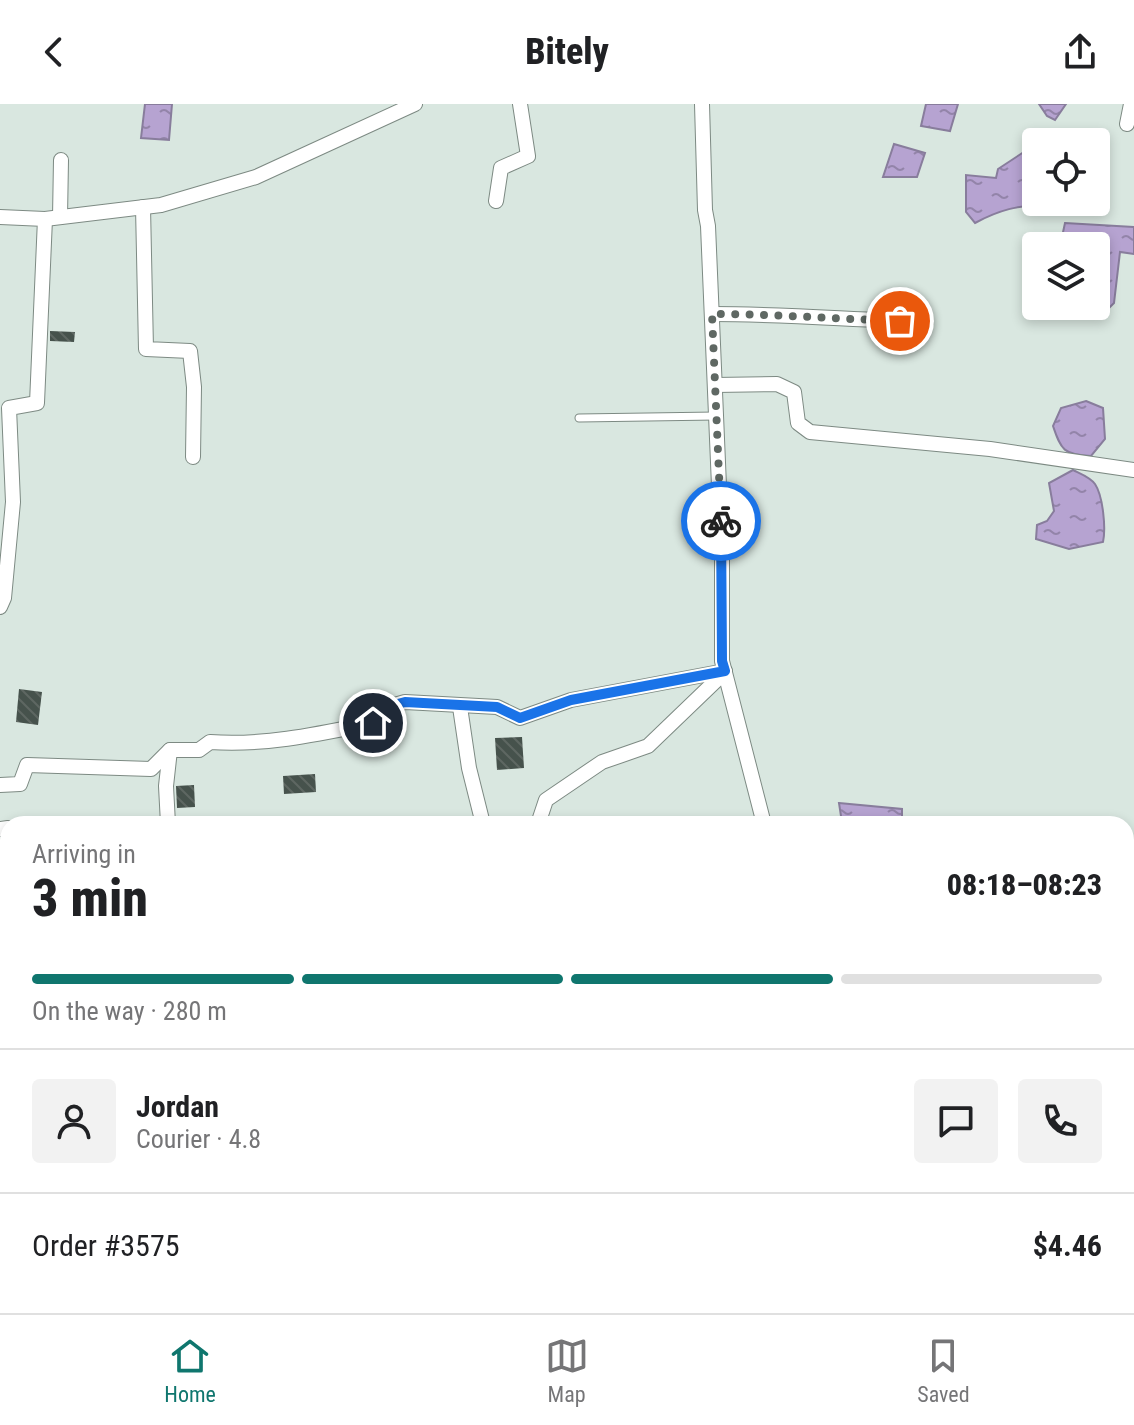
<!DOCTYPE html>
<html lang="en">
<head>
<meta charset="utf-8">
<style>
	:root { --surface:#fff; --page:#f2f2f2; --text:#202124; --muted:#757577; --line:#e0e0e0; --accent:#0f766e }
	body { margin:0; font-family:"Roboto Condensed",sans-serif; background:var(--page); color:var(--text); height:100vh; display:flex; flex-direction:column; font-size:30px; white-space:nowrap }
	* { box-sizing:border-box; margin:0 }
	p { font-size:26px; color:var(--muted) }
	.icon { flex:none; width:44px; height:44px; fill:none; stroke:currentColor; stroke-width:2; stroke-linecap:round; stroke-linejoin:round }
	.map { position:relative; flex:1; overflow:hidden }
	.details { position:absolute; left:0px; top:712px; width:1134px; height:498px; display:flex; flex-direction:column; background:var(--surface); border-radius:24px 24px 0 0; box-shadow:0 4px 12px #0003 }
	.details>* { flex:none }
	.buttons { position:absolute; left:1022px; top:24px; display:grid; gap:16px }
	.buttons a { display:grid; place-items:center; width:88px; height:88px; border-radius:8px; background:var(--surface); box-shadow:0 4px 12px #0003; font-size:40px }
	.pin { position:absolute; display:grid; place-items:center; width:68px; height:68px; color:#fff; margin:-34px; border:4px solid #fff; border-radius:50%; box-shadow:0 2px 8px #0007 }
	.courier { position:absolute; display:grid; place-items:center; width:80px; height:80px; margin:-40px; border:6px solid #1a73e8; border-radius:50%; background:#fff; color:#222; box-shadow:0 2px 10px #0007 }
	.head em { font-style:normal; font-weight:800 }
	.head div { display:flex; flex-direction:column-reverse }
	.head { display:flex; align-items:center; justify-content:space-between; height:136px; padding:0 32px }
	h1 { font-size:52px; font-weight:800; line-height:60px }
	.bar { display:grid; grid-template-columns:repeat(4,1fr); gap:12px 8px; align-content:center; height:96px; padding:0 32px }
	.bar i { height:10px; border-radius:6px; background:var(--line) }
	.bar .selected { background:var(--accent) }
	.bar p { grid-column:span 4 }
	.line { display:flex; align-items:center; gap:20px; padding:0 32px; border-top:2px solid var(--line) }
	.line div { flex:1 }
	.round { display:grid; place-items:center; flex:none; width:84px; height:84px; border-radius:8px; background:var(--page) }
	header { display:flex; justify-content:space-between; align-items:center; height:104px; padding:0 32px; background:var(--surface); font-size:36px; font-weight:800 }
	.menu { display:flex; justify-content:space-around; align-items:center; height:112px; border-top:2px solid var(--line); background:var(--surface); font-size:22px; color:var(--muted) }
	.menu a { display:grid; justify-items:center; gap:4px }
	.menu .selected { color:var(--accent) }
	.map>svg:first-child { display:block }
</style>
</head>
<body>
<header><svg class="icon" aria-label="back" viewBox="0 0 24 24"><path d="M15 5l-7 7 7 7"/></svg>Bitely<svg class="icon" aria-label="share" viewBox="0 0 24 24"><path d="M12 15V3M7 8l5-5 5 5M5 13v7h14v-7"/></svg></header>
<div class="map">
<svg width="1134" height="1209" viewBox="0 0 1134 1209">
	<defs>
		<pattern id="water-ripples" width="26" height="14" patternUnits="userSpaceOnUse" patternTransform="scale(2)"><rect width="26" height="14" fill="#b6a3d1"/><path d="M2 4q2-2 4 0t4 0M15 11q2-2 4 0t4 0" fill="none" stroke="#9384a9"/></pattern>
		<pattern id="building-back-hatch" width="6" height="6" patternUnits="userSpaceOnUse" patternTransform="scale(2)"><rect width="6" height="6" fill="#46524c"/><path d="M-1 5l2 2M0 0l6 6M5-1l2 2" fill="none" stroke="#5e6762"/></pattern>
	</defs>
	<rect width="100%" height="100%" fill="#d9e7e0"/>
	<g fill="url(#water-ripples)" stroke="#887d9c" stroke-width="2">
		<path d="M145,0H172L169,36L141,34Z"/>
		<path d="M926,0H958L950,27L921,22Z"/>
		<path d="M1039,0H1066L1055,16L1047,12Z"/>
		<path d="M894,40L925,49L917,73H883Z"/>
		<path d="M1036,40V98H1048L1046,101C1018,101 999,106 975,119L966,108V71L996,74L998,65Z"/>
		<path d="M1065,119L1134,123V150L1120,148L1114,199L1104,209L1094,202L1096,142H1060Z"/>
		<path d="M1086,297L1103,304L1105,335L1091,352C1064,351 1061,346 1053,322L1061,304Z"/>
		<path d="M1073,366C1081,370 1090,373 1095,380C1103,392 1106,424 1103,438L1069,445L1036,435L1037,421L1047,417L1054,407L1049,379Z"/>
		<path d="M839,699L902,705V720L838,718L841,712Z"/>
	</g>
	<g fill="url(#building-back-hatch)">
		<path d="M50,227L75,228L74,238L50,237Z"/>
		<path d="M19,585L42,588L38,621L16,618Z"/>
		<path d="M522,633L524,664L497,666L495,634Z"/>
		<path d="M315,670L316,688L284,690L283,672Z"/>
		<path d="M194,681L195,703L177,704L176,682Z"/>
	</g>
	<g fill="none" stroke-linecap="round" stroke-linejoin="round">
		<defs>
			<path id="service" d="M579,314L716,312"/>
			<g id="minor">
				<path d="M702,0L705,106L708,122L722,453V557L764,720"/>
				<path d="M1127,20L1131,0"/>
				<path d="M496,97L501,64L528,52L520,0"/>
				<path d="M143,103L146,245L190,247L194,283L193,353"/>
				<path d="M0,113L45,115L37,299L9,304L13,398L4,494L0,503"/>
				<path d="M60,113L61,56"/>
				<path d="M45,115L161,101L256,73L415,0"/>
				<path d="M712,210C783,210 854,216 926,218"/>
				<path d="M715,281L777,280L794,288L798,319L810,328L990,345L1134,366"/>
				<path d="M460,603L469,664L483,720"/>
				<path d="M0,681L20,680L27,661L151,665L170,646H199L210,638C265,642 319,630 373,619L384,604L405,598L497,603L520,614L571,596L725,567"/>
				<path d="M168,720L166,682L170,646"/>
				<path d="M538,720L546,696L602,658L648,642L725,568"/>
				<path d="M0,725L8,724"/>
				<path d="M0,961L8,960"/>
				<path d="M1126,1111L1134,1109"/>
				<path d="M0,1125L8,1123"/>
				<path d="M760,1202L765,1209"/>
				<path d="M224,1209L228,1202"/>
				<path d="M725,1209L730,1202"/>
				<path d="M1093,1209L1095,1202"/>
			</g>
		</defs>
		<use href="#service" stroke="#7d8a83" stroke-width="9"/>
		<use href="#minor" stroke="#7d8a83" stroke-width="16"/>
		<use href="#service" stroke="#fff" stroke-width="7"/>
		<use href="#minor" stroke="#fff" stroke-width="14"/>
	</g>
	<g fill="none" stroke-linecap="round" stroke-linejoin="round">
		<path stroke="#5f6863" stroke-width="8" stroke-dasharray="0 14.4" d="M721,417L712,210C775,210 837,215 900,217"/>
		<path stroke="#1a73e8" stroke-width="10" d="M373,619L384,604L405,598L497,603L520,614L571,596L725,567L722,557L721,417"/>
	</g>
</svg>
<div class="buttons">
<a><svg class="icon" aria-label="locate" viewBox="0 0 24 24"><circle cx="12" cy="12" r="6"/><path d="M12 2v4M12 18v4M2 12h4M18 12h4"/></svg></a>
<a><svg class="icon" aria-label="layers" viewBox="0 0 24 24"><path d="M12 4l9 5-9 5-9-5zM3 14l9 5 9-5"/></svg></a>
</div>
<div class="pin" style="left:900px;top:217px;background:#ea580c"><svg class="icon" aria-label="bag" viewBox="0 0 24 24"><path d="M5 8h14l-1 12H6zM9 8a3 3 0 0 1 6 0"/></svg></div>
<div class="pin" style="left:373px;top:619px;background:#1f2937"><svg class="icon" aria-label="home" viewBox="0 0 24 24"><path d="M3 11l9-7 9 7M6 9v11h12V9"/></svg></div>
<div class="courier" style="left:721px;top:417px"><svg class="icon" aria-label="bike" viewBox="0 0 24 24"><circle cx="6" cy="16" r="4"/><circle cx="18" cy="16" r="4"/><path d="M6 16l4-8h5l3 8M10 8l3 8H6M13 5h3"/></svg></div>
<section class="details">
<div class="head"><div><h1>3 min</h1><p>Arriving in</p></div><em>08:18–08:23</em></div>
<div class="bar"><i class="selected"></i><i class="selected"></i><i class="selected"></i><i></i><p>On the way · 280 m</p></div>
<div class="line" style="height:144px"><a class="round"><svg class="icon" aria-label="person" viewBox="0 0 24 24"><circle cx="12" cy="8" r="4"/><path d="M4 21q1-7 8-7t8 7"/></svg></a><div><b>Jordan</b><p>Courier · 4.8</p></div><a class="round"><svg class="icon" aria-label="chat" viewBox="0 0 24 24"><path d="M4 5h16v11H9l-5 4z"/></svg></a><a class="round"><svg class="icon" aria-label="phone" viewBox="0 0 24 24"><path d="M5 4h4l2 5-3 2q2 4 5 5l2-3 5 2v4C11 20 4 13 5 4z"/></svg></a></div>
<div class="line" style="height:104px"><div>Order #3575</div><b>$4.46</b></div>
</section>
</div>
<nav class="menu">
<a class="selected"><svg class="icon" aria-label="home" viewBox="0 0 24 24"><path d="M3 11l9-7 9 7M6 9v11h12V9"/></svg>Home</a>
<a><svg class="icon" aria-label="map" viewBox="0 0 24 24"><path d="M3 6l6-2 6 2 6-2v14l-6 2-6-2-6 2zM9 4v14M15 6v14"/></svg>Map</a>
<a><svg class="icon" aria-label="saved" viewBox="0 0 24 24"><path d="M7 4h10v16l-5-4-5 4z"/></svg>Saved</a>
</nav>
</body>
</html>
